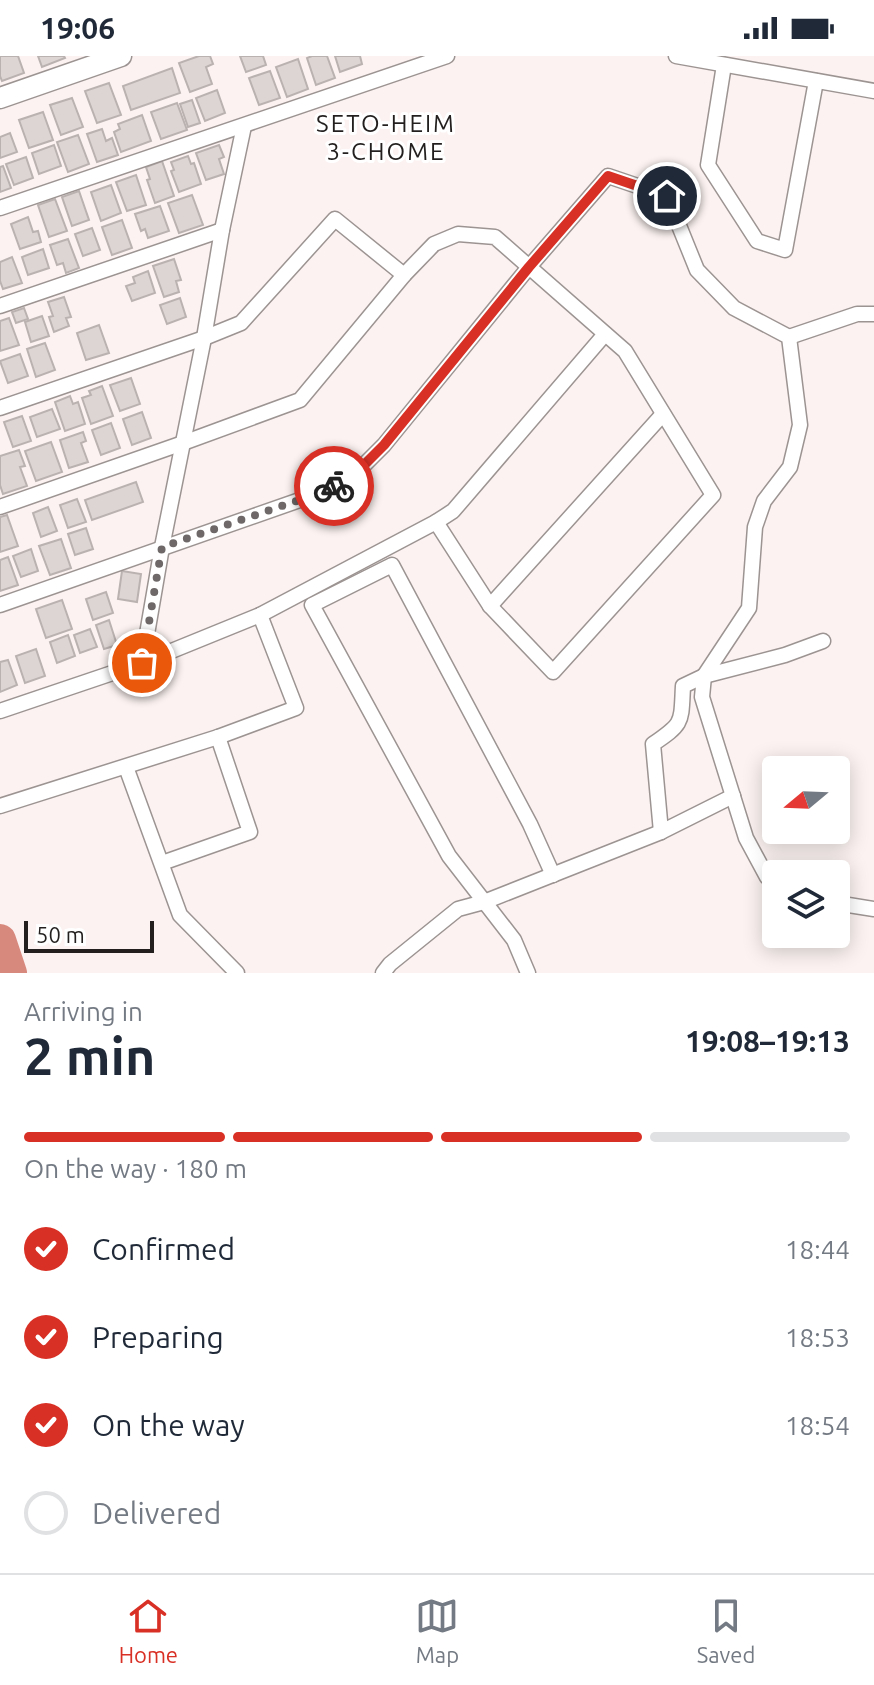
<!DOCTYPE html>
<html lang="en">
<head>
<meta charset="utf-8">
<style>
	:root { --surface:#fff; --page:#f6f6f7; --text:#1f2937; --muted:#747a83; --line:#e0e1e3; --accent:#d93025 }
	body { margin:0; font-family:Ubuntu,sans-serif; background:var(--page); color:var(--text); height:100vh; display:flex; flex-direction:column; font-size:30px; white-space:nowrap }
	* { box-sizing:border-box; margin:0 }
	p { font-size:26px; color:var(--muted) }
	.icon { flex:none; width:44px; height:44px; fill:none; stroke:currentColor; stroke-width:2; stroke-linecap:round; stroke-linejoin:round }
	.map { position:relative; height:917px; overflow:hidden }
	.details { display:flex; flex-direction:column; background:var(--surface); flex:1 }
	.details>* { flex:none }
	.needle { width:52px; rotate:251deg }
	.fabs { position:absolute; left:762px; top:700px; display:grid; gap:16px }
	.fabs a { display:grid; place-items:center; width:88px; height:88px; border-radius:8px; background:var(--surface); box-shadow:0 4px 20px #0003; font-size:40px }
	.scale { position:absolute; left:24px; bottom:20px; width:130px; box-sizing:border-box; padding-left:8px; border:4px solid #221f1e; border-top:0; font-size:22px; line-height:28px; white-space:nowrap; color:#221f1e; -webkit-text-stroke:6px #fff; paint-order:stroke }
	.pin { position:absolute; display:grid; place-items:center; width:68px; height:68px; color:#fff; margin:-34px; border:4px solid #fff; border-radius:50%; box-shadow:0 2px 8px #0007 }
	.courier { position:absolute; display:grid; place-items:center; width:80px; height:80px; margin:-40px; border:6px solid #d93025; border-radius:50%; background:#fff; color:#222; box-shadow:0 2px 10px #0007 }
	.headline em { font-style:normal; font-weight:600 }
	.headline div { display:flex; flex-direction:column-reverse }
	.headline { display:flex; align-items:center; justify-content:space-between; height:136px; padding:0 24px }
	h1 { font-size:52px; font-weight:600; line-height:60px }
	.bar { display:grid; grid-template-columns:repeat(4,1fr); gap:12px 8px; align-content:center; height:96px; padding:0 24px }
	.bar i { height:10px; border-radius:6px; background:var(--line) }
	.bar .active { background:var(--accent) }
	.bar p { grid-column:span 4 }
	ol { padding:0 24px; list-style:none }
	li { display:flex; align-items:center; gap:24px; height:88px }
	li p { margin-inline-start:auto }
	li .icon { padding:8px; border-radius:50%; background:var(--accent); color:#fff; stroke-width:4 }
	li:last-child { color:var(--muted) }
	li i { width:44px; height:44px; border:4px solid var(--line); border-radius:50% }
	.status { display:flex; justify-content:space-between; align-items:center; height:56px; padding:0 40px; background:var(--surface); direction:ltr }
	.status svg { height:22px; fill:currentColor }
	.tabs { display:flex; justify-content:space-around; align-items:center; height:112px; border-top:2px solid var(--line); background:var(--surface); font-size:22px; color:var(--muted) }
	.tabs a { display:grid; justify-items:center; gap:4px }
	.tabs .active { color:var(--accent) }
	.map>svg:first-child { display:block }
</style>
</head>
<body>
<div class="status"><b>19:06</b><svg viewBox="0 0 49 12"><path d="M0 12V9h3v3zM5 12V6h3v6zM10 12V3h3v9zM15 12V0h3v12zM26 1h20v11H26zM47 4h2v5h-2z"/></svg></div>
<div class="map">
<svg width="874" height="917" viewBox="0 0 874 917">
	<rect width="100%" height="100%" fill="#fbf2f1"/>
	<g fill="none" stroke-linecap="round" stroke-linejoin="round">
		<path stroke="#d8897e" stroke-width="32" d="M0,884L11,917"/>
	</g>
	<g fill="#ddd5d3" stroke="#bab2b1" stroke-width="2">
		<path d="M0,0H18L24,17L2,25L0,20Z"/>
		<path d="M38,0H64L65,2L42,11Z"/>
		<path d="M210,0L213,8L206,11L212,28L190,36L179,7L199,0Z"/>
		<path d="M240,0H263L266,9L246,16Z"/>
		<path d="M312,0H327L335,22L316,29L307,2Z"/>
		<path d="M335,0H360L362,8L340,16Z"/>
		<path d="M298,3L308,33L287,41L276,11Z"/>
		<path d="M172,12L180,37L131,54L123,30Z"/>
		<path d="M270,15L280,42L259,49L249,22Z"/>
		<path d="M109,27L121,59L97,67L85,35Z"/>
		<path d="M217,34L225,57L205,65L196,42Z"/>
		<path d="M72,42L83,71L61,79L50,49Z"/>
		<path d="M192,44L200,67L188,71L180,48Z"/>
		<path d="M177,47L187,74L161,83L151,56Z"/>
		<path d="M43,56L53,84L29,92L19,64Z"/>
		<path d="M142,59L151,85L121,96L114,76L120,73L118,68Z"/>
		<path d="M102,73L106,85L112,82L118,99L97,106L87,78Z"/>
		<path d="M10,77L17,96L0,102V81Z"/>
		<path d="M78,79L89,108L68,116L57,86Z"/>
		<path d="M54,89L61,110L39,118L32,97Z"/>
		<path d="M219,89L224,101L219,103L224,118L206,124L196,97Z"/>
		<path d="M188,100L191,108L194,107L201,128L179,136L171,115L174,114L171,106Z"/>
		<path d="M26,101L33,122L14,129L6,108Z"/>
		<path d="M162,105L174,140L155,147L147,124L150,123L146,111Z"/>
		<path d="M3,110L11,132L0,136V111Z"/>
		<path d="M136,119L146,149L127,155L116,126Z"/>
		<path d="M111,129L121,157L101,165L91,136Z"/>
		<path d="M79,135L89,164L72,170L62,141Z"/>
		<path d="M192,139L203,169L179,177L168,147Z"/>
		<path d="M55,143L67,175L49,181L38,149Z"/>
		<path d="M160,150L169,175L148,182L145,173L141,175L135,158Z"/>
		<path d="M28,161L33,176L38,175L41,186L20,193L11,168Z"/>
		<path d="M122,164L132,192L112,199L102,171Z"/>
		<path d="M92,172L100,194L83,200L75,178Z"/>
		<path d="M68,183L79,212L66,217L63,207L57,209L50,189Z"/>
		<path d="M43,193L49,212L28,219L22,201Z"/>
		<path d="M12,201L22,227L3,233L0,225V206Z"/>
		<path d="M174,203L181,224L176,225L179,236L164,241L153,210Z"/>
		<path d="M148,215L155,237L132,245L126,230L135,227L133,221Z"/>
		<path d="M64,241L71,261L66,262L69,270L54,276L49,261L53,260L48,246Z"/>
		<path d="M180,242L186,261L167,268L160,249Z"/>
		<path d="M24,252L28,263L16,267L12,256Z"/>
		<path d="M42,260L49,280L31,286L25,266Z"/>
		<path d="M9,262L19,289L0,295V265Z"/>
		<path d="M99,269L109,297L86,304L77,277Z"/>
		<path d="M45,287L55,314L36,321L27,293Z"/>
		<path d="M20,298L28,320L8,327L0,305Z"/>
		<path d="M131,322L140,348L120,355L110,329Z"/>
		<path d="M102,330L113,360L91,368L82,342L91,339L89,335Z"/>
		<path d="M70,340L73,348L78,346L85,368L65,375L55,346Z"/>
		<path d="M52,353L60,373L37,381L30,361Z"/>
		<path d="M142,356L151,382L132,389L123,363Z"/>
		<path d="M22,360L31,385L13,391L4,366Z"/>
		<path d="M111,367L120,392L101,399L92,374Z"/>
		<path d="M83,376L86,385L81,387L88,406L69,412L60,384Z"/>
		<path d="M51,386L62,416L36,425L25,395Z"/>
		<path d="M19,394L25,410L20,411L27,430L3,438L0,429V400Z"/>
		<path d="M136,426L143,446L92,464L85,444Z"/>
		<path d="M77,443L86,466L68,472L60,449Z"/>
		<path d="M48,451L57,475L41,481L33,457Z"/>
		<path d="M7,459L18,490L0,496V461Z"/>
		<path d="M86,472L93,493L75,499L68,478Z"/>
		<path d="M61,483L71,512L50,519L39,490Z"/>
		<path d="M31,493L38,515L21,521L13,500Z"/>
		<path d="M8,501L18,529L0,535V504Z"/>
		<path d="M122,515L141,518L137,546L118,543Z"/>
		<path d="M106,536L113,557L93,564L86,543Z"/>
		<path d="M62,544L72,573L46,582L36,553Z"/>
		<path d="M109,564L117,589L104,593L96,569Z"/>
		<path d="M90,573L97,591L80,597L74,579Z"/>
		<path d="M68,579L75,600L57,607L50,586Z"/>
		<path d="M36,593L45,620L25,627L16,600Z"/>
		<path d="M8,604L17,629L0,636V606Z"/>
	</g>
	<g fill="none" stroke-linecap="round" stroke-linejoin="round">
		<defs>
			<g id="street">
				<path d="M676,0L874,35"/>
				<path d="M724,9L708,109L757,185L785,194L816,25"/>
				<path d="M0,152L447,0"/>
				<path d="M0,250L222,174"/>
				<path d="M789,281L857,258H874"/>
				<path d="M0,352L204,282L241,267L335,163L404,219"/>
				<path d="M0,451L183,387L300,344L404,219L434,188L458,178L495,181L625,295L713,439L553,616L490,550L436,466"/>
				<path d="M0,549L314,439L350,423L384,389L529,211L608,120L667,140L697,214L734,252L789,281L800,369L790,411L764,445L755,471L749,552L704,620L702,641L746,782L767,821L776,829"/>
				<path d="M490,550L663,358"/>
				<path d="M142,607L162,491L204,282L222,174L244,70"/>
				<path d="M0,655L142,607L260,559L436,466L453,455L605,278"/>
				<path d="M126,711L180,859L237,917"/>
				<path d="M0,750L218,681L296,652L260,559"/>
				<path d="M661,776L653,688C684,667 681,667 683,630L704,620L785,599L823,585"/>
				<path d="M162,807L250,776L218,681"/>
				<path d="M836,847L874,853"/>
				<path d="M383,917L390,908L458,853L484,846L661,776L733,740"/>
				<path d="M528,917L514,884L449,800L312,549L392,509L530,768L553,819"/>
			</g>
			<path id="secondary" d="M0,42L121,0"/>
		</defs>
		<use href="#street" stroke="#9c9492" stroke-width="17"/>
		<use href="#secondary" stroke="#9c9492" stroke-width="23"/>
		<use href="#street" stroke="#fff" stroke-width="14"/>
		<use href="#secondary" stroke="#fff" stroke-width="20"/>
	</g>
	<g fill="none" stroke-linecap="round" stroke-linejoin="round">
		<path stroke="#6e6968" stroke-width="8" stroke-dasharray="0 14.4" d="M142,607L162,491L314,439L334,430"/>
		<path stroke="#d93025" stroke-width="10" d="M334,430L350,423L384,389L529,211L608,120L667,140"/>
	</g>
	<g text-anchor="middle" stroke-width="6" stroke-linejoin="round" paint-order="stroke">
		<g font-size="24" letter-spacing="2" fill="#221f1e" stroke="#fff">
			<text x="386" y="76">SETO-HEIM<tspan x="386" dy="28">3-CHOME</tspan></text>
		</g>
	</g>
</svg>
<div class="fabs">
<a><svg class="needle" viewBox="-14 -14 28 28"><path d="M0-13l5 13h-10z" fill="#e53935"/><path d="M0 13l5-13h-10z" fill="#747a83"/></svg></a>
<a><svg class="icon" aria-label="layers" viewBox="0 0 24 24"><path d="M12 4l9 5-9 5-9-5zM3 14l9 5 9-5"/></svg></a>
</div>
<div class="scale">50 m</div>
<div class="pin" style="left:142px;top:607px;background:#ea580c"><svg class="icon" aria-label="bag" viewBox="0 0 24 24"><path d="M5 8h14l-1 12H6zM9 8a3 3 0 0 1 6 0"/></svg></div>
<div class="pin" style="left:667px;top:140px;background:#1f2937"><svg class="icon" aria-label="home" viewBox="0 0 24 24"><path d="M3 11l9-7 9 7M6 9v11h12V9"/></svg></div>
<div class="courier" style="left:334px;top:430px"><svg class="icon" aria-label="bike" viewBox="0 0 24 24"><circle cx="6" cy="16" r="4"/><circle cx="18" cy="16" r="4"/><path d="M6 16l4-8h5l3 8M10 8l3 8H6M13 5h3"/></svg></div>
</div>
<section class="details">
<div class="headline"><div><h1>2 min</h1><p>Arriving in</p></div><em>19:08–19:13</em></div>
<div class="bar"><i class="active"></i><i class="active"></i><i class="active"></i><i></i><p>On the way · 180 m</p></div>
<ol>
<li><svg class="icon" aria-label="check" viewBox="0 0 24 24"><path d="M5 12l5 5 9-10"/></svg>Confirmed<p>18:44</p></li>
<li><svg class="icon" aria-label="check" viewBox="0 0 24 24"><path d="M5 12l5 5 9-10"/></svg>Preparing<p>18:53</p></li>
<li><svg class="icon" aria-label="check" viewBox="0 0 24 24"><path d="M5 12l5 5 9-10"/></svg>On the way<p>18:54</p></li>
<li><i></i>Delivered</li>
</ol>
</section>
<nav class="tabs">
<a class="active"><svg class="icon" aria-label="home" viewBox="0 0 24 24"><path d="M3 11l9-7 9 7M6 9v11h12V9"/></svg>Home</a>
<a><svg class="icon" aria-label="map" viewBox="0 0 24 24"><path d="M3 6l6-2 6 2 6-2v14l-6 2-6-2-6 2zM9 4v14M15 6v14"/></svg>Map</a>
<a><svg class="icon" aria-label="saved" viewBox="0 0 24 24"><path d="M7 4h10v16l-5-4-5 4z"/></svg>Saved</a>
</nav>
</body>
</html>
